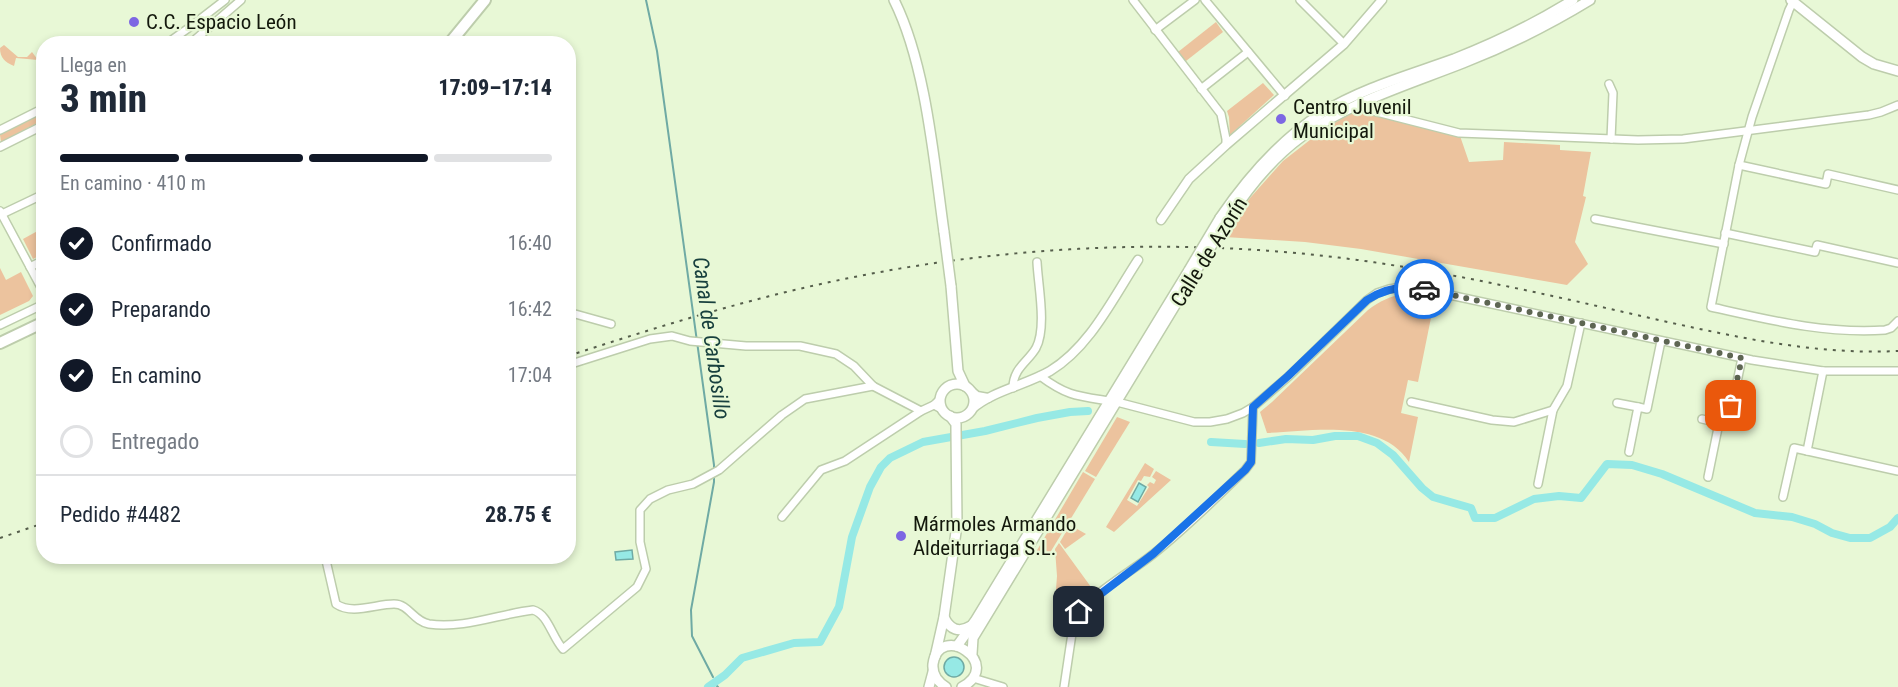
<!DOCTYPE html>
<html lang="es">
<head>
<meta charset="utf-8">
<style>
	:root { --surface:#fff; --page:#f2f2f3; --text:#1f2937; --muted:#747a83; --line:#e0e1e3; --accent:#111827 }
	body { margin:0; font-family:"Roboto Condensed",sans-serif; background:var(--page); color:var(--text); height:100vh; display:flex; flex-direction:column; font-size:22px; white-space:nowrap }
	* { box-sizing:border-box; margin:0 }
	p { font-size:20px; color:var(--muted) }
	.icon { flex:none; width:33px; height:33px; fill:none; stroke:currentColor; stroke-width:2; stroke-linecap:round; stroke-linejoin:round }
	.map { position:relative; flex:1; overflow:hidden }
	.panel { position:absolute; left:36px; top:36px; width:540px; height:528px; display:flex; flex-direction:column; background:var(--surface); border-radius:24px; box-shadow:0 3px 9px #0003 }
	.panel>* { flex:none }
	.pin { position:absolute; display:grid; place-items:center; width:51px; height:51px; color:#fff; margin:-26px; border-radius:12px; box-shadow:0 3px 9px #0006 }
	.courier { position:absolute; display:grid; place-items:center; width:60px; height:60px; margin:-30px; border:4px solid #1a73e8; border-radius:50%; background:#fff; color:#222; box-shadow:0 2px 8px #0007 }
	.summary em { font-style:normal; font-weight:800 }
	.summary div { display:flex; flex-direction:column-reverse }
	.summary { display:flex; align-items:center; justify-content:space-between; height:102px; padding:0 24px }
	h1 { font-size:39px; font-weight:800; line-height:45px }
	.bar { display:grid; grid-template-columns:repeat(4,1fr); gap:9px 6px; align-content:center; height:72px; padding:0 24px }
	.bar i { height:8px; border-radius:4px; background:var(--line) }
	.bar .current { background:var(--accent) }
	.bar p { grid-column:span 4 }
	.line { display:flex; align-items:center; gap:15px; padding:0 24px; border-top:2px solid var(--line) }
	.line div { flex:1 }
	ol { padding:0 24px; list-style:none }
	li { display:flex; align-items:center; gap:18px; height:66px }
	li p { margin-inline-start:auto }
	li .icon { padding:6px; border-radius:50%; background:var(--accent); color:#fff; stroke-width:4 }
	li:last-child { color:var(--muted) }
	li i { width:33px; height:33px; border:3px solid var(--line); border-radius:50% }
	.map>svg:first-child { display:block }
</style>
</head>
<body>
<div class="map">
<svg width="1898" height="687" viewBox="0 0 1898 687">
	<rect width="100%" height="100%" fill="#e8f8d6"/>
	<g fill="#ecc39e">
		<path d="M1216,22L1223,32L1186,61L1178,52Z"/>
		<path d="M4,45L18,57H27L32,52L38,60L16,58L14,66C5,62 0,58 0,48Z"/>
		<path d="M1263,83L1274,95L1230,135L1229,117L1227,111Z"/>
		<path d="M1361,108L1459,133L1469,162L1503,160L1504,142L1560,145V150L1591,152L1583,196L1586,197L1575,242L1588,264L1567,285L1361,249L1305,242L1225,237L1250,198L1283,161L1324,129Z"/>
		<path d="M43,113V120L1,142L0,135Z"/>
		<path d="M43,228V254L33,259L23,239Z"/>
		<path d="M0,268L6,280L21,272L33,296L29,301L0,315Z"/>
		<path d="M1405,294L1435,298L1418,382L1408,380L1401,413L1418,417L1409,462C1381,418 1311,431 1267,433L1260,412L1272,402L1368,310C1380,301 1390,296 1405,294Z"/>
		<path d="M1117,417L1130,422L1096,477L1085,471Z"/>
		<path d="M1145,463L1154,469L1150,477L1144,476L1141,481L1138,480L1127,500L1137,506L1149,487L1147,485L1150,482L1154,484L1156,480L1152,477L1156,471L1171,480L1114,532L1106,527Z"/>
		<path d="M1083,472L1095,479L1048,556L1036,552Z"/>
		<path d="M1070,525L1086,534L1065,549L1060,542Z"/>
		<path d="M1059,543L1091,587L1090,594C1071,607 1069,610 1065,633L1054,616L1057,576L1055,549Z"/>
	</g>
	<g fill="#96e9e5" stroke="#6faaa4" stroke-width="1.5">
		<path d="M1139,483L1146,487L1138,502L1131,498Z"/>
		<path d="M632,550L633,559L616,560L615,552Z"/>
		<circle cx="954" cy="667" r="10"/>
	</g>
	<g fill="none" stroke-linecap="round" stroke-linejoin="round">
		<g stroke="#6faaa4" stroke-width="2">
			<path d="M646,0L657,51L714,465V482L691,610L692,636L713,677"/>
			<path d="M716,685L718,687"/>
		</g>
		<g stroke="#96e9e5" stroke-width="8">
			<path d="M1211,442L1245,444"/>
			<path d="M1259,443L1286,439L1313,440L1335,436H1358L1377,443L1393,455L1422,488L1433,497L1471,508L1475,518H1495L1534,499L1559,496L1581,498L1607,464L1632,465L1662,474L1755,513L1792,517L1815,524L1832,533L1850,538H1870L1890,527L1898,518"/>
			<path d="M708,687L725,675L742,658L794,643L820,642L839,607L852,537L870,487L881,467L890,458L923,442L985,431L1037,418L1070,412L1088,411"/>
		</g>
		<defs>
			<g id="minor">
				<path d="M1133,0L1221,114L1226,139V145"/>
				<path d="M1205,0L1285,96"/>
				<path d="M1300,0L1344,44"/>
				<path d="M1793,2L1789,10L1752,117L1739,165L1711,307C1770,320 1824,334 1885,330L1891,328L1898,321"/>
				<path d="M1155,30L1195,0"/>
				<path d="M166,44L190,27L225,0"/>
				<path d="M190,44L241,0"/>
				<path d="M1609,84L1613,93L1611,139"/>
				<path d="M1201,89L1248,52"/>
				<path d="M1357,104L1361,108L1459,133L1638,140L1683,139L1869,115L1881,112L1898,105"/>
				<path d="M0,130L44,108"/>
				<path d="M0,147L44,125"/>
				<path d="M1739,165L1826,184L1828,174L1898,190"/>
				<path d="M0,211L44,293"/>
				<path d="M2,214L44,194"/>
				<path d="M1595,219L1724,244"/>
				<path d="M1725,233L1815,252L1817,245L1898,263"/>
				<path d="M30,267L44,260"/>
				<path d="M568,312L611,324"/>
				<path d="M0,325L44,304"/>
				<path d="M568,365L650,339L672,336L690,341L746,346H800L836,354L854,366L873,386L921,411"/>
				<path d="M1040,376C1067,396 1077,396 1109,401"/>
				<path d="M1013,388C1013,368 1028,362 1036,348C1047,327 1038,285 1037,262"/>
				<path d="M1117,402L1194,422H1210L1227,419L1243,413L1253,407L1289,376L1367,300L1377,293L1389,289L1402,287L1417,288L1752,360L1823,371H1898"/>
				<path d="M1411,402L1492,420L1514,422L1553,410"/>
				<path d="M1617,403L1638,407"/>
				<path d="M934,405L943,410"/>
				<path d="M1702,419L1719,423"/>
				<path d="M1807,451L1823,371"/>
				<path d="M1629,452L1638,407L1647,409L1661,341"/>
				<path d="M1708,477L1719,423L1728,425L1742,358"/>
				<path d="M1538,484L1553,410L1567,386L1581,323"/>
				<path d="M1783,497L1794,448L1898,471"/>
				<path d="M782,517L821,470L845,461L921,411L934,405L940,399"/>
				<path d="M325,556L336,604C352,615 376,604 394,604C409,604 413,621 429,624C464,629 499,614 533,610C548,614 552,637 563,649L637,587L646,569L640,542V510L650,499L668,490L693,484L719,470L782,415L805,399L873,386"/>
				<path d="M973,678L1003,687"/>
				<path d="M1064,687L1074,620C1090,594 1128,574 1152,555C1185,529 1215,499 1245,470L1251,462L1253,407"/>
			</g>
			<g id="tertiary">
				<path d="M1161,220L1189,179L1226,145L1344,44L1382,0"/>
				<path d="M971,391L977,396L988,398"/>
				<path d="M972,409C992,391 1026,385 1050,371C1090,347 1113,298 1138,260"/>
			</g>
			<g id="secondary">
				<path d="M894,0C926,64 934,161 944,232"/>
				<path d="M1791,0L1862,57L1874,64L1898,71"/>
				<path d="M1220,218C1248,177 1280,140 1322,113C1362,88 1410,75 1454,59C1495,43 1536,23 1573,0"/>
				<path d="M1228,219C1248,188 1271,159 1301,137C1350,102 1407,85 1463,63C1507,46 1549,25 1590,0"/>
				<path d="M951,286L958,371L965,386"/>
				<circle cx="957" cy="401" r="17"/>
				<path d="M944,617C950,630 959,633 971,626"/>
				<path d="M957,646L975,621L1189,270"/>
				<path d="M972,654L973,638L1196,271"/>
				<path d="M935,657L944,617L957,525L956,429V424L950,416"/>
				<path d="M929,687L933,672"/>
				<path d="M946,687C938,682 932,675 933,664C939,621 1005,664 962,687"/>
			</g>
			<g id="primary">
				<path d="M449,44L485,0"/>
				<path d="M0,343L44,322"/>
			</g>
		</defs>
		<use href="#minor" stroke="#bdcdac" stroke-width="10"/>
		<use href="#tertiary" stroke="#bdcdac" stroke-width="11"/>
		<use href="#secondary" stroke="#bdcdac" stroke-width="12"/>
		<use href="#primary" stroke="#bdcdac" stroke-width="14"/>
		<use href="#minor" stroke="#fff" stroke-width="7"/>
		<use href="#tertiary" stroke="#fff" stroke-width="8"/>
		<use href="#secondary" stroke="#fff" stroke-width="9"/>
		<use href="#primary" stroke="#fff" stroke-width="10"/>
		<g stroke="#555e4b" stroke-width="2" stroke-dasharray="3 6" stroke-linecap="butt">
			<path d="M568,356C654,328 741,301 830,282C1020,241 1218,235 1410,268C1495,282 1579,302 1663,321C1741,338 1818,355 1898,351"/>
			<path d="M0,538L44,523"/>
		</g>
		<defs>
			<g id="secondary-bridge">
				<path d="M944,232L951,286"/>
				<path d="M1189,270L1220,218"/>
				<path d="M1196,271L1228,219"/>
			</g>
		</defs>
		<use href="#secondary-bridge" stroke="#bdcdac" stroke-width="12" stroke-linecap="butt"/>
		<use href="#secondary-bridge" stroke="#fff" stroke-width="9"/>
	</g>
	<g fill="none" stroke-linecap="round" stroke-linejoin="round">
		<path stroke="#5e6653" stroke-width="6" stroke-dasharray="0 10.8" d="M1424,289L1742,358L1731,406"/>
		<path stroke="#1a73e8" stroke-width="8" d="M1079,612L1094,599L1153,554L1245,470L1251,462L1253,407L1288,376L1367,300C1385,288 1403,285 1424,289"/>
	</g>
	<g fill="#7d67e3" stroke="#e8f8d6" stroke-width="2">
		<circle cx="134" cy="22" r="6"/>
		<circle cx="1281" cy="119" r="6"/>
		<circle cx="901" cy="536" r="6"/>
	</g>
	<g text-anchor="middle" stroke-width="4.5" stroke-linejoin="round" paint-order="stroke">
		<g font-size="21" fill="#13180c" stroke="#e8f8d6" text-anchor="start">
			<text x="146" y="29">C.C. Espacio León</text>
			<text x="1293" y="114">Centro Juvenil<tspan x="1293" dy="24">Municipal</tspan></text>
			<text x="913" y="531">Mármoles Armando<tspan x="913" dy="24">Aldeiturriaga S.L.</tspan></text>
		</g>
		<g font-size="21" fill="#13180c" stroke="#e8f8d6">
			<text transform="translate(1209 252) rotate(-58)" y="7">Calle de Azorín</text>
		</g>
		<g font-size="22" font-style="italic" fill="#18403e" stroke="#e8f8d6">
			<text transform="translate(712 338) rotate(82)" y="8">Canal de Carbosillo</text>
		</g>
	</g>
</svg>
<div class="pin" style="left:1731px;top:406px;background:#ea580c"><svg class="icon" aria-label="bag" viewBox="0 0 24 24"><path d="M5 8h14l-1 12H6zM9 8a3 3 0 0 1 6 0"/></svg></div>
<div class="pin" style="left:1079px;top:612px;background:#1f2937"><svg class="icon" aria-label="home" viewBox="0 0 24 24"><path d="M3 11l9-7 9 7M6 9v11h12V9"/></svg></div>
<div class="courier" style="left:1424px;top:289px"><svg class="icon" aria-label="car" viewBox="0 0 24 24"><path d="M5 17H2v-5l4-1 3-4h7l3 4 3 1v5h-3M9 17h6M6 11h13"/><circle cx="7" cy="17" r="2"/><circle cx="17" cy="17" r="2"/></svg></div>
<section class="panel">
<div class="summary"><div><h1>3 min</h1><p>Llega en</p></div><em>17:09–17:14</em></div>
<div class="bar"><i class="current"></i><i class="current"></i><i class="current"></i><i></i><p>En camino · 410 m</p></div>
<ol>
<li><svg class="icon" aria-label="check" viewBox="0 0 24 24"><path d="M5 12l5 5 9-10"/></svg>Confirmado<p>16:40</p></li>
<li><svg class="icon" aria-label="check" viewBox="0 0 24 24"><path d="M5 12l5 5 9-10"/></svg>Preparando<p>16:42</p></li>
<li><svg class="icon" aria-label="check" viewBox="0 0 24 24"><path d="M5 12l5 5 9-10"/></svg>En camino<p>17:04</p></li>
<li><i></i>Entregado</li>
</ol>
<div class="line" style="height:78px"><div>Pedido #4482</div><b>28.75 €</b></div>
</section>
</div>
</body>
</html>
